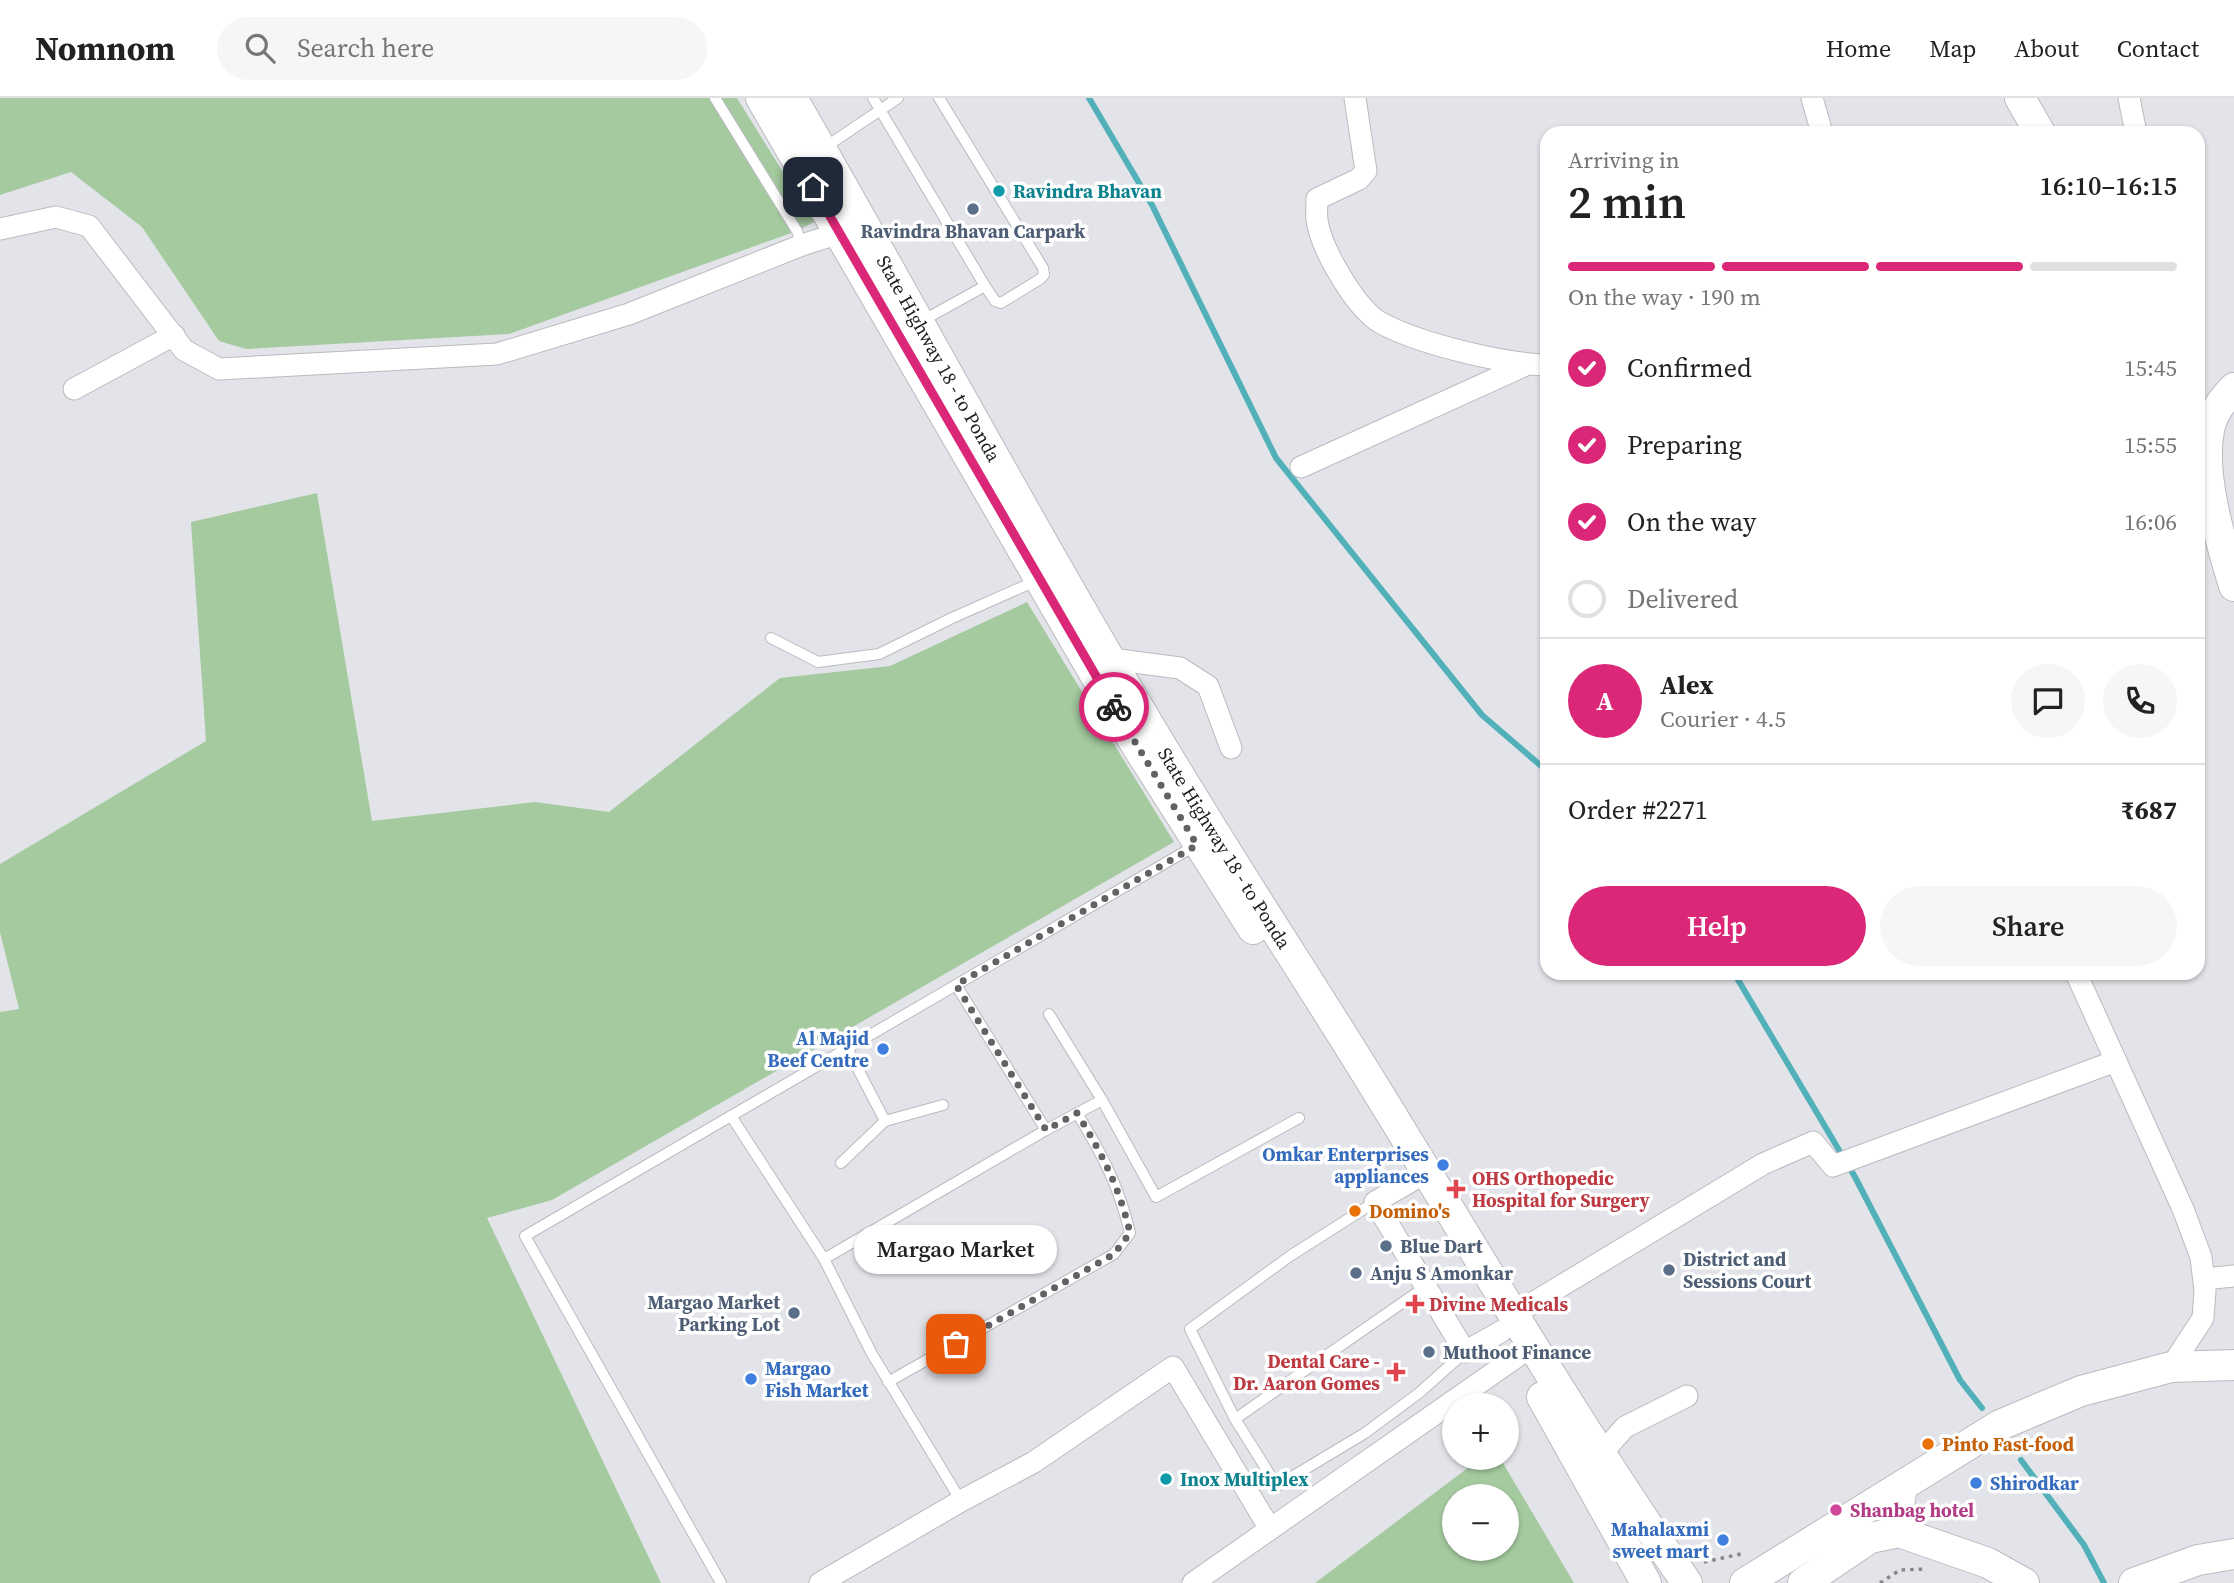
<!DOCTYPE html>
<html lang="en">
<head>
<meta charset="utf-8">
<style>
	:root { --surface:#fff; --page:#f6f6f6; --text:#222; --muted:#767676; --line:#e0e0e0; --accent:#db2777 }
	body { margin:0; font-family:"Source Serif 4",serif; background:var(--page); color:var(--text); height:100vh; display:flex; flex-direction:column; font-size:26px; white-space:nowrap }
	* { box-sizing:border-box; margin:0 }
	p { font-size:23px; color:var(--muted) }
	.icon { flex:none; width:38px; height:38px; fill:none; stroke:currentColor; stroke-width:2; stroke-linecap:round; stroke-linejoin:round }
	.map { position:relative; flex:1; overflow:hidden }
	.panel { position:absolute; left:1540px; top:28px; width:665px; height:854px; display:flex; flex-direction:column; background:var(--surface); border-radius:21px; box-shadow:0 2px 5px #0004 }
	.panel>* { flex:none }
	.buttons { position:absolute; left:1442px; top:1295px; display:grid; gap:14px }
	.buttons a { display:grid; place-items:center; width:77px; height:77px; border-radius:50%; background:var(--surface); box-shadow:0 2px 5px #0004; font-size:35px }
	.pin { position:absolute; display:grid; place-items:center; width:60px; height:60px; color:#fff; margin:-30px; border-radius:14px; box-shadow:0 4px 10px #0006 }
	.courier { position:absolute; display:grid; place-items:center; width:70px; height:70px; margin:-35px; border:5px solid #db2777; border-radius:50%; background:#fff; color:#222; box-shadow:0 2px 9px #0007 }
	.bubble { position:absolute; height:49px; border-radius:24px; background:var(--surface); box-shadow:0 2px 5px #0004; font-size:23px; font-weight:600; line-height:49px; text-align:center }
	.head em { font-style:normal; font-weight:600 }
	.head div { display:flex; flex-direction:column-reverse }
	.head { display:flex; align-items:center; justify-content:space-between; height:119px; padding:0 28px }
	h1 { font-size:46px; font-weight:600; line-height:52px }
	.bar { display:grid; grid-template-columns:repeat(4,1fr); gap:10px 7px; align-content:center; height:84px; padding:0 28px }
	.bar i { height:9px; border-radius:5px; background:var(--line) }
	.bar .current { background:var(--accent) }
	.bar p { grid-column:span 4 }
	.line { display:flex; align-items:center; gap:18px; padding:0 28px; border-top:2px solid var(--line) }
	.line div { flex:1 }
	.round { display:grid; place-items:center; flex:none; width:74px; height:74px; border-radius:37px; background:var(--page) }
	ol { padding:0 28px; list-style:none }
	li { display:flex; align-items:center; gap:21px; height:77px }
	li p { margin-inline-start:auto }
	li .icon { padding:7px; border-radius:50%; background:var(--accent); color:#fff; stroke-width:4 }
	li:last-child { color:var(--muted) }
	li i { width:38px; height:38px; border:4px solid var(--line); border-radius:50% }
	.button { display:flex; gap:14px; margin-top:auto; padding:14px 28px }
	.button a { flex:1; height:80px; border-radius:42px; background:var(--accent); color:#fff; font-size:28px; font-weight:600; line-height:80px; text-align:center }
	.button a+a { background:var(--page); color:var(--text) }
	header { display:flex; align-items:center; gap:42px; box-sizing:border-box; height:98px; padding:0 35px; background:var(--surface); border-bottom:2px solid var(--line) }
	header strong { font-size:33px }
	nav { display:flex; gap:38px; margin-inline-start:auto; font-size:24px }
	.search { width:490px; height:63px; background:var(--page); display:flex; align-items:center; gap:18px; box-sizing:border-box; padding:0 24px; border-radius:38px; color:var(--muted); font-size:26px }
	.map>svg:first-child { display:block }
</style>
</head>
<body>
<header>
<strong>Nomnom</strong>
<div class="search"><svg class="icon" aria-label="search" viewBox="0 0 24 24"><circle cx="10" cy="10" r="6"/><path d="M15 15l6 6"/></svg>Search here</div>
<nav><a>Home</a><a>Map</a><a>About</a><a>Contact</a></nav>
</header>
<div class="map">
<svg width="2234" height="1485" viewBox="0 0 2234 1485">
	<rect width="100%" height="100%" fill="#e3e4e9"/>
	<g fill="#a5ca9f" fill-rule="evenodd">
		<path d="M0,0H737L814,124L797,133L509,236L246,251L219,243L142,129L71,74L0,97Z"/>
		<path d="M317,395L372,723L535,704L609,714L780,580L890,568L1027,504L1174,744L552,1102L487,1120L661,1485H0V914L19,911L0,834V766L206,643L191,424Z"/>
		<path d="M1481,1360H1500L1574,1485H1315ZM1454,1398H1507V1451H1454Z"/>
	</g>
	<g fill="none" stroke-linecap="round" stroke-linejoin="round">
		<g stroke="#52b0b9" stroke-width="6">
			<path d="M1089,0L1152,107L1276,360L1482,617L1547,673"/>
			<path d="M1734,875L1855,1079L1960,1282L1982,1310"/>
			<path d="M2021,1362L2084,1447L2104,1485"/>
		</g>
		<defs>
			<g id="service">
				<path d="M715,0L797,133L802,147"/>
				<path d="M873,0L985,188L995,203L1001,205L1040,181L1044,177L1043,170L939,0"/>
				<path d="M824,50L898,0"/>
				<path d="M920,224L985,188"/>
				<path d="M771,540L818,564L879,556L952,520L1038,482"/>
				<path d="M1102,1002L1156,1099L1299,1020"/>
				<path d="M731,1018L824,1161L872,1256L961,1403"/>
				<path d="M885,1023L943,1007"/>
				<path d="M1046,1032L1102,1002L1049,916"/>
				<path d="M841,1065L885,1023L847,950"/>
				<path d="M824,1161L1046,1032L956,887"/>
				<path d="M1425,1189L1235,1321L1277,1388L1365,1335L1419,1295L1465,1254"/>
				<path d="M888,1284L1114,1156L1130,1135C1119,1088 1102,1056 1077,1015"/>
				<path d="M1235,1321L1190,1231L1290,1158L1375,1104"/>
				<path d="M721,1485L525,1138L1198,746"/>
			</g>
			<g id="minor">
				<path d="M1355,0L1366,73L1359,81L1317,101C1317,108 1316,115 1317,122C1321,151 1356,211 1381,225C1420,246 1503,266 1547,267"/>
				<path d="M1812,0L1822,35"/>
				<path d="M2129,0L2136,35"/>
				<path d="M0,131L56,119L89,128L184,252L219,271L497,256L629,216L802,147L852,131"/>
				<path d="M74,291L174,237"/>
				<path d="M1301,369L1528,266"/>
				<path d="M1111,561L1180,570L1208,588L1231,650"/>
				<path d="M2076,875L2183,1111L2201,1159L2205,1193L2203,1220L2171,1269"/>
				<path d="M1413,1082L1375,1104L1465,1254L1502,1233"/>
				<path d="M2204,1181L2234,1178"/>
				<path d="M1513,1217L1763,1066L1813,1044L1833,1068L2116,963"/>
				<path d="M1600,1357L1625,1329L1687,1298"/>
				<path d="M1907,1385L1903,1412L1912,1438"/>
				<path d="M820,1485L961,1403L1034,1364L1173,1269L1270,1431"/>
				<path d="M1193,1485L1532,1248"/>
			</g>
			<g id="secondary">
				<path d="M761,0L1131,639L1253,831"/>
				<path id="s1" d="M792,0C927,234 1053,473 1195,703C1257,805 1323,904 1385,1006C1484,1167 1579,1330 1687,1485"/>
				<path d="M2020,0L2040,35"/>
				<path d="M2234,290C2223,301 2212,316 2209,332C2200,377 2221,444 2234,488"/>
				<path d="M1542,1299L1646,1485"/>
				<path d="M1745,1485L2000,1327L2081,1293L2171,1269L2234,1267"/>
				<path d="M1803,1485L1870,1440L1899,1434L1988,1465L2024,1485"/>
				<path d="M2134,1485L2198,1462L2234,1456"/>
			</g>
		</defs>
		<use href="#service" stroke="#babbbf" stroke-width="12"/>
		<use href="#minor" stroke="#babbbf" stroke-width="23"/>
		<use href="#secondary" stroke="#babbbf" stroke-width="32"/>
		<g stroke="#87878b" stroke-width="3.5" stroke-dasharray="3.5 5" stroke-linecap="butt">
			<path d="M1704,1464L1741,1456"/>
			<path d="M1880,1485L1900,1472L1927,1471"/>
		</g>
		<use href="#service" stroke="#fff" stroke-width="10"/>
		<use href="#minor" stroke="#fff" stroke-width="21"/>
		<use href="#secondary" stroke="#fff" stroke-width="30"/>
	</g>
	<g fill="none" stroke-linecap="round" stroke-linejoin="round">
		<path stroke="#626265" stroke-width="7" stroke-dasharray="0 12.6" d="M956,1246L1114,1156L1130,1135C1119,1088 1102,1056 1077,1015L1046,1032L956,887L1197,747L1114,609"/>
		<path stroke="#db2777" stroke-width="9" d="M813,89L1114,609"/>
	</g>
	<g fill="#0f9aa8" stroke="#fff" stroke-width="2.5">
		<circle cx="999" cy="93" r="7"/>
		<circle cx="1166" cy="1381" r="7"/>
	</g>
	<g fill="#5c6f8a" stroke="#fff" stroke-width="2.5">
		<circle cx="973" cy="111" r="7"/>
		<circle cx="1386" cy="1148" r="7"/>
		<circle cx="1669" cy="1172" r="7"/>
		<circle cx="1356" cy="1175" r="7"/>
		<circle cx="794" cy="1215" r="7"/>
		<circle cx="1429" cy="1254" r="7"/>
	</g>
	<g fill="#3f7fe0" stroke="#fff" stroke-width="2.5">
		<circle cx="883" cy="951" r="7"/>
		<circle cx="1443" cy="1067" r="7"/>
		<circle cx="751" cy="1281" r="7"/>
		<circle cx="1976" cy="1385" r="7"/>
		<circle cx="1723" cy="1442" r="7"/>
	</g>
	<g fill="#e0444e" stroke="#fff" stroke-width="2.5">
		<path d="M1452.5 1080.5h7v7h7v7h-7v7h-7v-7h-7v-7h7z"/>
		<path d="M1411.5 1195.5h7v7h7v7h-7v7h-7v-7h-7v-7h7z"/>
		<path d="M1392.5 1263.5h7v7h7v7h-7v7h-7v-7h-7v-7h7z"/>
	</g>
	<g fill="#e8710a" stroke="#fff" stroke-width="2.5">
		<circle cx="1355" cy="1113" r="7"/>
		<circle cx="1928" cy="1346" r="7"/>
	</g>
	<circle fill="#d1479c" stroke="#fff" stroke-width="2.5" cx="1836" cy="1412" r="7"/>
	<g text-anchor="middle" stroke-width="7" stroke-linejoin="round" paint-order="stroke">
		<g font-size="19" font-weight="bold" fill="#0d838f" stroke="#fff" text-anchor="start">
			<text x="1013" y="100">Ravindra Bhavan</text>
			<text x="1180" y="1388">Inox Multiplex</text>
		</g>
		<g font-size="19" font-weight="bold" fill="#4e5e75" stroke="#fff" text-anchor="start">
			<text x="973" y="140" text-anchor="middle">Ravindra Bhavan Carpark</text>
			<text x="1400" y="1155">Blue Dart</text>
			<text x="1683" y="1168">District and<tspan x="1683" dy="22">Sessions Court</tspan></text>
			<text x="1370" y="1182">Anju S Amonkar</text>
			<text x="780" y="1211" text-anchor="end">Margao Market<tspan x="780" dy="22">Parking Lot</tspan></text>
			<text x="1443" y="1261">Muthoot Finance</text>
		</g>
		<g font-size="19" fill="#1c1c1e" stroke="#fff">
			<text dy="7" stroke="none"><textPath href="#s1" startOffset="299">State Highway 18 - to Ponda</textPath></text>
			<text dy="7" stroke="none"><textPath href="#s1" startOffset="866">State Highway 18 - to Ponda</textPath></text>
		</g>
		<g font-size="19" font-weight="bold" fill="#366cbe" stroke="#fff" text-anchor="end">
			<text x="869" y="947">Al Majid<tspan x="869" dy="22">Beef Centre</tspan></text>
			<text x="1429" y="1063">Omkar Enterprises<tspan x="1429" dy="22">appliances</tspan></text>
			<text x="765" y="1277" text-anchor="start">Margao<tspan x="765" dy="22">Fish Market</tspan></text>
			<text x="1990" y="1392" text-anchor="start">Shirodkar</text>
			<text x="1709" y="1438">Mahalaxmi<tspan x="1709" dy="22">sweet mart</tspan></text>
		</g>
		<g font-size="19" font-weight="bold" fill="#be3a42" stroke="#fff" text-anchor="start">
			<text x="1472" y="1087">OHS Orthopedic<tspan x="1472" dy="22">Hospital for Surgery</tspan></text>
			<text x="1429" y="1213">Divine Medicals</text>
			<text x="1380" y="1270" text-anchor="end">Dental Care -<tspan x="1380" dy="22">Dr. Aaron Gomes</tspan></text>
		</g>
		<g font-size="19" font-weight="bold" fill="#c56008" stroke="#fff" text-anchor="start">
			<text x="1369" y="1120">Domino's</text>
			<text x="1942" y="1353">Pinto Fast-food</text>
		</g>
		<g font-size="19" font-weight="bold" fill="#b23c85" stroke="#fff" text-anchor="start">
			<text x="1850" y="1419">Shanbag hotel</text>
		</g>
	</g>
</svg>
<div class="buttons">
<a>+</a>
<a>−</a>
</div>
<div class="pin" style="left:956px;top:1246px;background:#ea580c"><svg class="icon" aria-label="bag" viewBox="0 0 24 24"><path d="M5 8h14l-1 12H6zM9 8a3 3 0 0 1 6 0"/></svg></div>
<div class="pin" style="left:813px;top:89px;background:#1f2937"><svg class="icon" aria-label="home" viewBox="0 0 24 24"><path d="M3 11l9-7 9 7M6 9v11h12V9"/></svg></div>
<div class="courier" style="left:1114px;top:609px"><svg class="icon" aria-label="bike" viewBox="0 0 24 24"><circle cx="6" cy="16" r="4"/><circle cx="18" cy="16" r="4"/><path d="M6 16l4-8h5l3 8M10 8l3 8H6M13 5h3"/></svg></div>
<div class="bubble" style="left:854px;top:1127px;width:203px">Margao Market</div>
<section class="panel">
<div class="head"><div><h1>2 min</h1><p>Arriving in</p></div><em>16:10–16:15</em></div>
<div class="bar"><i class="current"></i><i class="current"></i><i class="current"></i><i></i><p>On the way · 190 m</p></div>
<ol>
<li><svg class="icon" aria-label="check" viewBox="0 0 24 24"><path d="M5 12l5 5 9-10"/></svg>Confirmed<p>15:45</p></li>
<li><svg class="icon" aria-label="check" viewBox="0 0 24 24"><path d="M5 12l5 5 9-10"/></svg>Preparing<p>15:55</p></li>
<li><svg class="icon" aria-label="check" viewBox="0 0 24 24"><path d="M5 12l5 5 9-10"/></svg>On the way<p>16:06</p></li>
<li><i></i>Delivered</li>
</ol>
<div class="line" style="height:126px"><b class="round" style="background:var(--accent);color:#fff">A</b><div><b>Alex</b><p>Courier · 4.5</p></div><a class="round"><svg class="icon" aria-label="chat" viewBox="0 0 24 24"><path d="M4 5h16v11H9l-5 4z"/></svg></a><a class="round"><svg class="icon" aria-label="phone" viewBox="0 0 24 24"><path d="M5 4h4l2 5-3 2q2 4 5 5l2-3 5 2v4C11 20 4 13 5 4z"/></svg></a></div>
<div class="line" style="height:91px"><div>Order #2271</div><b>₹687</b></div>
<div class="button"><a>Help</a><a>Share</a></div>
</section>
</div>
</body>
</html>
